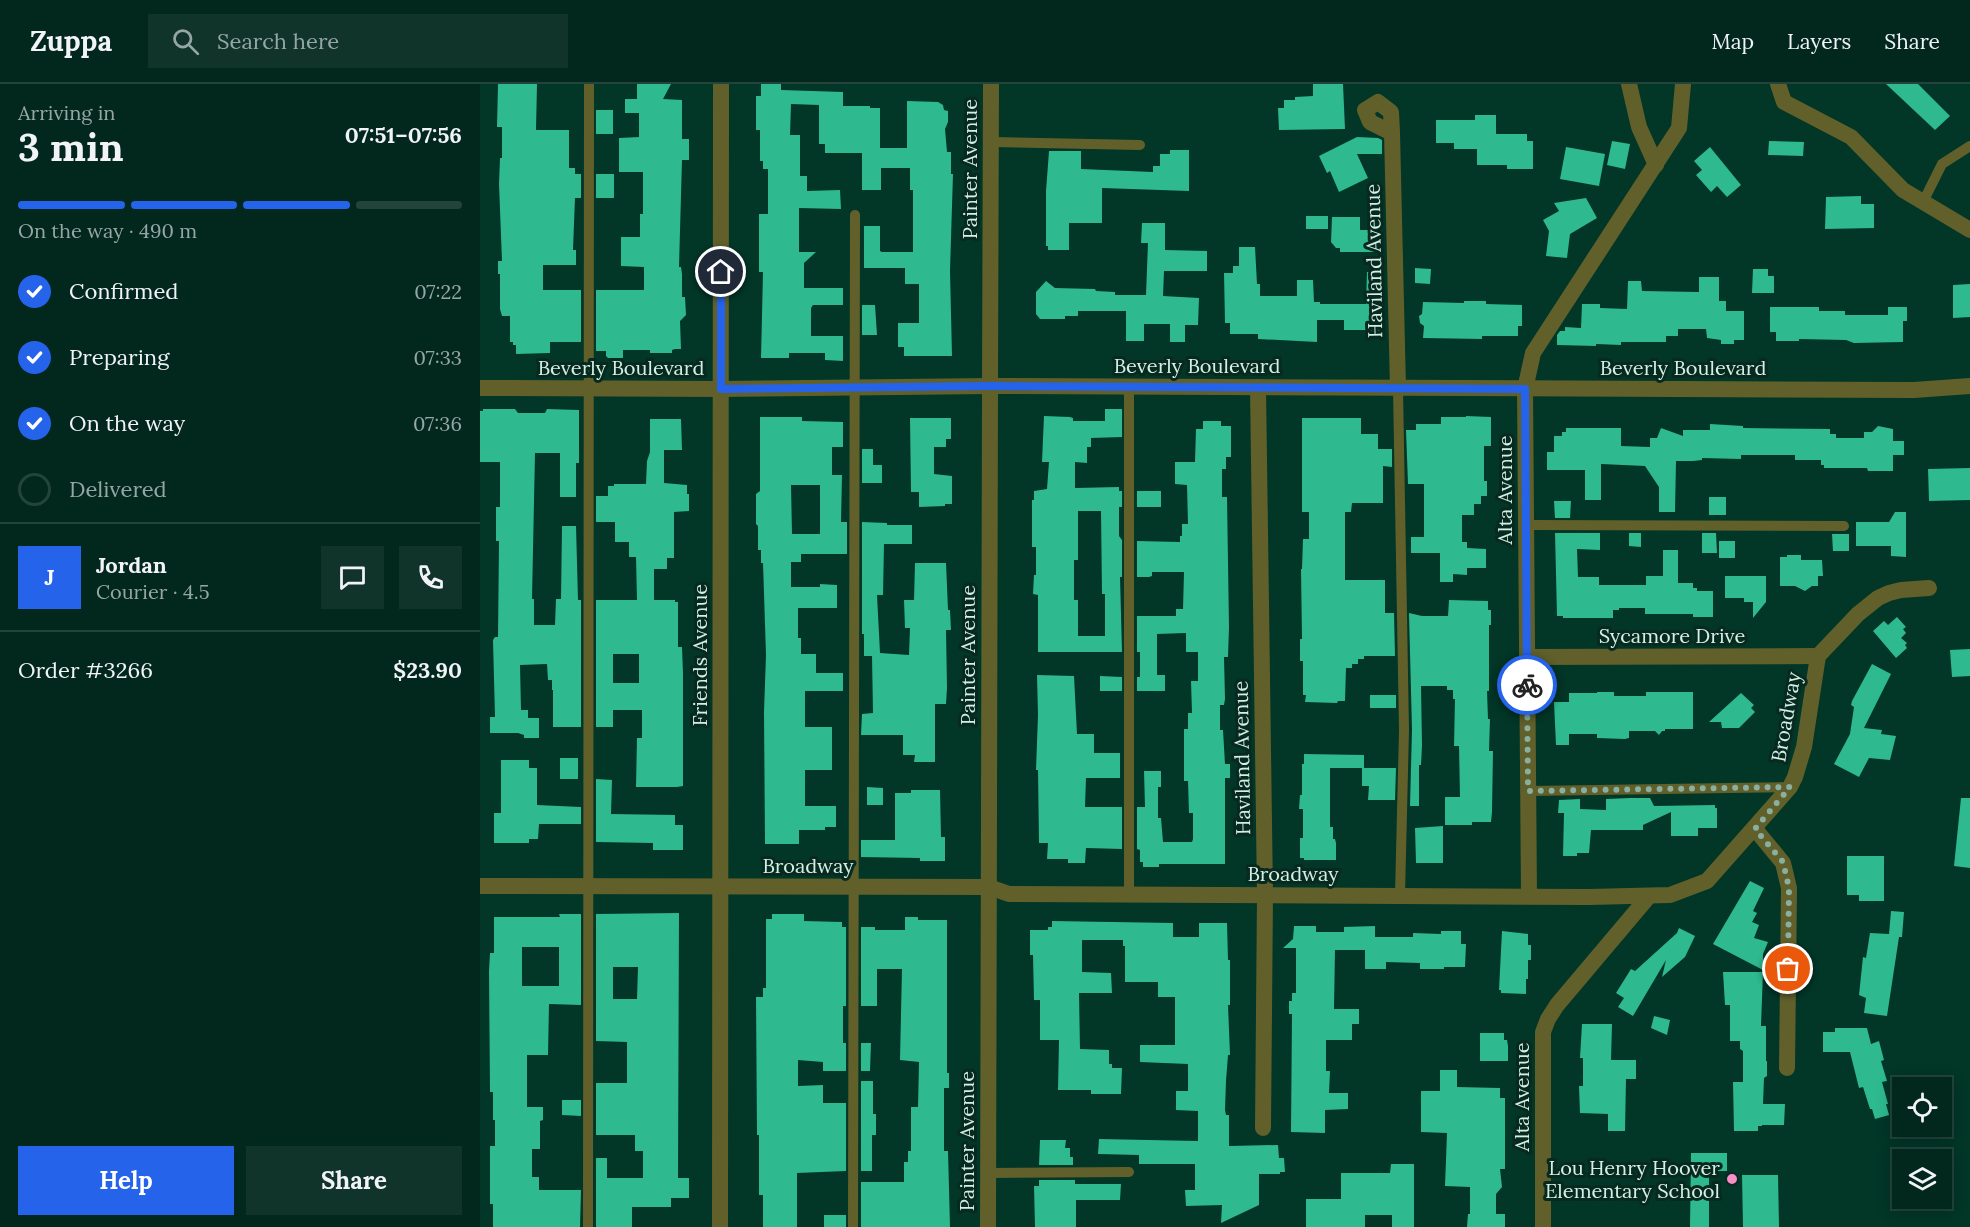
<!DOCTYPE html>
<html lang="en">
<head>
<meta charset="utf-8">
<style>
	:root { --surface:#02281d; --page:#10342a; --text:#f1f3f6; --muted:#96a6a4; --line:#23443b; --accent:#2563eb }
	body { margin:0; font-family:Lora,serif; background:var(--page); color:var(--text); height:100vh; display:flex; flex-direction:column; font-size:22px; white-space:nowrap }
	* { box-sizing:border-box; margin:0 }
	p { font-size:20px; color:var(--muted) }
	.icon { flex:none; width:33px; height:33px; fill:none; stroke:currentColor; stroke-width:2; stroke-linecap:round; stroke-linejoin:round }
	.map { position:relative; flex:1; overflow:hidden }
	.panel { display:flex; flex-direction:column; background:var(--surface); width:480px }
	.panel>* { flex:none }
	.tools { position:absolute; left:1412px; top:993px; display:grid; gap:12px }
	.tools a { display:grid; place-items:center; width:60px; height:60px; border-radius:0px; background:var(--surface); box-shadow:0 3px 15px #0003,0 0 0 2px var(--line); font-size:30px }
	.pin { position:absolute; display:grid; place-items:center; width:51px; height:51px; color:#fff; margin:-26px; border:3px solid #fff; border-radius:50%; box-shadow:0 2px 6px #0007 }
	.courier { position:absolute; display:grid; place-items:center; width:60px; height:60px; margin:-30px; border:4px solid #2563eb; border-radius:50%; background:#fff; color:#222; box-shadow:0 2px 8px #0007 }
	.overview em { font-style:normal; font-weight:700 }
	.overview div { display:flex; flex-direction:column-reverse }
	.overview { display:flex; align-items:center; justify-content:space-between; height:102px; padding:0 18px }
	h1 { font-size:39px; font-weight:700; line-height:45px }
	.bar { display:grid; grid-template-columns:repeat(4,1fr); gap:9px 6px; align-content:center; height:72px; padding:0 18px }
	.bar i { height:8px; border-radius:4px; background:var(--line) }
	.bar .on { background:var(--accent) }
	.bar p { grid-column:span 4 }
	.line { display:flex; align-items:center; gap:15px; padding:0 18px; border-top:2px solid var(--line) }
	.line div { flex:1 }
	.round { display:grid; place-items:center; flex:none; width:63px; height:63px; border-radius:0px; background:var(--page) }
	ol { padding:0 18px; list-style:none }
	li { display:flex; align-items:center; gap:18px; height:66px }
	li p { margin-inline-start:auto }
	li .icon { padding:6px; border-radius:50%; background:var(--accent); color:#fff; stroke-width:4 }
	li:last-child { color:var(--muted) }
	li i { width:33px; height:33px; border:3px solid var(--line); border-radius:50% }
	.cta { display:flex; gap:12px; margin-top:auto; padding:12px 18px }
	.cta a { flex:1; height:69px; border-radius:0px; background:var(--accent); color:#fff; font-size:24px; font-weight:700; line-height:69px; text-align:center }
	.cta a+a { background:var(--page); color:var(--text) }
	header { display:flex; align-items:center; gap:36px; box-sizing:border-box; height:84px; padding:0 30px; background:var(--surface); border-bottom:2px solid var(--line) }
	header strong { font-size:28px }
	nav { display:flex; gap:33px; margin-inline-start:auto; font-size:21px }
	.search { width:420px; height:54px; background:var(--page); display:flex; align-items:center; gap:15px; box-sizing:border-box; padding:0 21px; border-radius:0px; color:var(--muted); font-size:22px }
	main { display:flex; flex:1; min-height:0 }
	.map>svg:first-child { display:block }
</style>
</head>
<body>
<header>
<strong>Zuppa</strong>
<div class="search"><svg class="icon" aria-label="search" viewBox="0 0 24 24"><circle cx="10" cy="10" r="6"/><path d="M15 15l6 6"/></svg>Search here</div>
<nav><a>Map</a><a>Layers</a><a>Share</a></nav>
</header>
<main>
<section class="panel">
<div class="overview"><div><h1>3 min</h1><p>Arriving in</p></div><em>07:51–07:56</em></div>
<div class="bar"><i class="on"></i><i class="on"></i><i class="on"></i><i></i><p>On the way · 490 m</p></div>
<ol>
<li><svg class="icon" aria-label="check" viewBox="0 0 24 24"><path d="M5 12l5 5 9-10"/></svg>Confirmed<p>07:22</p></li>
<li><svg class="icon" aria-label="check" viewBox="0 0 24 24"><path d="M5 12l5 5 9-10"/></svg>Preparing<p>07:33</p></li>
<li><svg class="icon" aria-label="check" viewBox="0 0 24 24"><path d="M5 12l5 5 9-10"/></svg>On the way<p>07:36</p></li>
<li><i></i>Delivered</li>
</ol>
<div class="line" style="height:108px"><b class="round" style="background:var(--accent);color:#fff">J</b><div><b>Jordan</b><p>Courier · 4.5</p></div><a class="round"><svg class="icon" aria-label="chat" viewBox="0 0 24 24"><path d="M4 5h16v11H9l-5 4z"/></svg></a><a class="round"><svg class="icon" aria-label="phone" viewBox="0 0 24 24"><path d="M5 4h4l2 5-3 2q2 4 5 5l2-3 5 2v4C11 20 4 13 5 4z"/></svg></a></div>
<div class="line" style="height:78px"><div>Order #3266</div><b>$23.90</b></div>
<div class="cta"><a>Help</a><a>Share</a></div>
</section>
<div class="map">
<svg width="1490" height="1143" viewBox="0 0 1490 1143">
	<rect width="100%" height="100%" fill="#023627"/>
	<g fill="#2eb98f" fill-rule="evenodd">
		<path d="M18,0H57L56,46H89V84H95V90H101V114H95L93,166H96V181H63V206H101V258H70V269L36,270V261H33V258H30V232H22L20,225V190H18V177H22L19,100L20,74H22V43H17Z"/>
		<path d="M157,0H191L183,15L202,16V55H209V76H202L199,183H201L202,190V213H205L206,231L200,237L201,265H195L192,266V269H170V266H143V274H128L126,272V267H116V206H164V183L141,182V153H160V130H163V88H139V54L159,53V29H145V15H157Z"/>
		<path d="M281,0H301V6L363,8V22H390V24H400V64H427V17L458,18L463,21L464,26L468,27V38L465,45L467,68H471V90H473L470,187L472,272H424V263H418V239H439V200H425V184H384V142H400V167L402,168H433V106H430V84H401V106H382V69H345V60H339V21L311,20L310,51H320V92H327V107L360,106L361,125L319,124V168H336L324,179V204H363V221H333L331,224V252H363V277L345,276V269H309V274H281L283,188H279V130H288V85H283V77H280V46H276V12H281Z"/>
		<path d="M833,0H863L865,45L799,46L798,24H804V16H815V13L833,12Z"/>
		<path d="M1406,0H1438L1470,32L1455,46Z"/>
		<rect x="116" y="26" width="17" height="24"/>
		<path d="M995,31H1016V50H1047V57H1053V85H1027V81H997V65H974V59H956V36H995Z"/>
		<path d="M877,53L898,54L902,56V70H877L888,94L859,108L850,87L847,89L839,72Z"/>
		<path d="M1132,57L1150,60L1145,85L1127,81Z"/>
		<path d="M1289,57L1324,58L1323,72L1288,71Z"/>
		<path d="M1086,63L1125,70L1119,102L1080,95Z"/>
		<path d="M1230,63L1261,101L1247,113L1237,102L1231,108L1216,91L1222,86L1214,77Z"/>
		<path d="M690,66H709V107L622,104V139H589V166H568V162H566V107L569,67H601V85L673,88V82H680V70H690Z"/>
		<rect x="116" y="90" width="18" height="24"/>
		<path d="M1381,112V120H1394V144L1345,145L1346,113Z"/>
		<path d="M1106,114L1117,134L1090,150L1087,174L1066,172L1069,147L1063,136L1079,127L1074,119Z"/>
		<rect x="826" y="132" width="22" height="13"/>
		<path d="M852,133H880V146H894V154L898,159L894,161V168H860V164H856L851,158Z"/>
		<path d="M662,139H685V166L727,167V187H684L683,212L719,214L718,241H705V258H690V240H664V257H646V227H598V232H585V235H560L556,230V208L566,197L575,204L615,205L616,207L635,208V211H666L668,159H661Z"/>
		<path d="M759,163H775L777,200H780V212H817V196H833L834,218H840V220H886L887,188H903V232L900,249H887V246H864V236H837V258L778,255V250H750V239H745L744,189H753V182H759Z"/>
		<path d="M935,184L951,185L950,200L935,199Z"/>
		<path d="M1273,185H1288V192H1294V209H1272Z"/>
		<path d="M1219,193H1239V217H1246V227H1264V256H1254V260H1241V256L1227,254L1226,245H1198V252H1186V258H1141V261L1116,260V262L1077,261V251L1080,247H1085V243L1101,244L1102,220H1120V224L1147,225L1148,197H1161L1162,207L1219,208Z"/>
		<path d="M1490,200V233L1473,234V201Z"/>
		<path d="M984,217H1006V220L1042,221V242H1038V252H1002V255L943,254L944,242L940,239L939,232L942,230L943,218L984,219Z"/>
		<path d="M382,221H395L397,251H382Z"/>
		<path d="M1290,223H1339V227H1365V231H1408V223H1427V237H1423V258L1374,259L1366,256L1319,255V257H1296V248H1290Z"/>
		<path d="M3,325H35L38,329H65L67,325L99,326V379H96V413H80V369H55L52,515H54V541H75L76,515H81L82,442H96L98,516H101V643H73V606H72V596H68L67,580L40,581L41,626H48V634H59V654H44V651L38,649H10V633H15L13,556L15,553H18L19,457H16V423H20V378H0V327H3Z"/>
		<path d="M625,325H642V353L611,354V363H607V379L595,378V404L639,403V407H642V423H639V452L642,456V493H640L642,568H558V511L553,510L554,491H556V463H552V416H554V407L567,405L569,378H562L564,332L590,333L593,334V337H625ZM598,427H621L622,510H625V552H598V516H594V476H598Z"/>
		<path d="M986,332L1011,333V362H1004V397H1007V412H1001V420H994V431H982V458H987V464L1006,465V484H987V491L973,490V498H960V469H931V453H944V400H928L926,346H936V340H961V333H986Z"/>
		<path d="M280,333H322V337L363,338V363H352V391H362L361,438H367V470H321V478H311V503H340V500L357,501V524H318V554H321V570H336V589H363V607H325V643H352V686H325V722H356V743H345V746H319V760H285L284,628L286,571L283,479H281V466H278V442L276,440V410L280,407ZM311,401H340V450H312Z"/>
		<path d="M430,334H471V355H466V363H454V390L472,392V420H465V422L439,423V408H431Z"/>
		<path d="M822,334H881V350H898V365H912V383L903,382V419H872L871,428H865V496H905V529H914L915,572H884V575H878V580H872V584H866L865,617H858L857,619L825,618L826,611H823V577H820V555H822L821,485H822L823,455H829V428H822Z"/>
		<path d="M170,335H201L202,366H184V399L207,401V410H209V427L194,428V474H187V485H174V516H195V518H198V563H202L203,590V702L197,703H156L157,654H162V626H133V643H116V516H157L156,473H149V458H135V438H116V412H128V402H134V400H166L167,377L170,368ZM133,570H159V599H133Z"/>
		<path d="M723,337H741V342H751V373H746V385H742V413H747L749,543L748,573H744L745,615L744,621H740V646H743L745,680H750V694H745V780H679V783H663V778H660V766L657,765V723H665L664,687H681V703H678V734H681L683,758H712L713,755V729H709L708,697H704V645H708V629H712L711,597H718V568H706V549L677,550V591H685V607H657V593H660V568H657V532H696V525H703L704,488H672V492L669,493H657V457L700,458V452H702V440H708L707,401L695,400V378H715L716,345H723Z"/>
		<path d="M1230,340L1263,342V344L1350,345V350H1356V354H1384V348H1392L1398,342L1413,345V357H1424V371H1413V387H1388L1387,384H1344V381H1341V376H1315V371H1261V375L1222,374V376L1213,377H1196L1195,428H1179V403L1165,382L1121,380V416H1105V386H1067V368H1074V352H1082V348H1086V344H1141V362L1170,363V354H1177L1181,344L1203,352V346H1230Z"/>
		<path d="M382,365H393V381H402V399H382Z"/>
		<path d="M1490,384V416L1449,417L1448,385Z"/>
		<rect x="657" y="407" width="24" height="16"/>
		<rect x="1229" y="413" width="17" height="18"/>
		<path d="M1074,417H1091L1090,434H1075Z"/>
		<path d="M1415,428H1426V473L1411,472V462H1376V438H1409Z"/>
		<path d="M382,438L407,439V441H432V460H404L403,511H397L400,569L429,571L430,544H425L424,516H434L435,479H466L468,526H470L471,546H466L467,604L466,620H455V678H434L435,671H423V651H381L382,630L393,629L392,572H384V550H382Z"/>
		<path d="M1075,449H1120V466L1097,465L1098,493H1119V501H1166V492H1183V466H1198V499H1213V504H1217V507H1233V533H1213V530H1165V524H1139V526H1133V534H1083V532H1077Z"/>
		<path d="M1149,449H1161V463L1149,462Z"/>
		<path d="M1222,449H1236L1237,469H1222Z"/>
		<path d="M1352,450H1369V467H1353Z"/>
		<rect x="1239" y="457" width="16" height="17"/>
		<path d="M1307,471H1321V476H1342L1343,492H1338V502H1332L1325,507L1315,502H1300V473H1307Z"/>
		<path d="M1245,492H1286V518L1273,534V518H1264V514H1245Z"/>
		<path d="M969,516L1008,517V526H1011V541H1009V607H1007L1008,635H1010L1009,667H1013L1012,728L1011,738H992V741H965V713H980L979,662H974L975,615H973V606H967V602H941L942,662L941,681H939V722H930L932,646L929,529L942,532H968Z"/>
		<path d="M1417,533L1426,543L1423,545L1426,549L1421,554L1427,559L1425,561L1427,564L1416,574L1393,547L1404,537L1408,541Z"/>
		<path d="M1490,565V592L1472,593L1470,566Z"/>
		<path d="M1392,580L1411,590L1384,644L1402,646L1401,650L1416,652L1410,676L1389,674L1379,693L1354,680L1370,650L1374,623L1371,621L1372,617Z"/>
		<path d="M557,591L594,592L597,650H614V669H640V694H606L605,723H642V765L606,764L605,779H588V775H567L568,759H559L558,686H556L558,631Z"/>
		<path d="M620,592L642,593V607H620Z"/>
		<path d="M1117,608H1134V612H1166V608H1213V645H1185V647H1182L1179,651L1175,647H1149V654L1145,655L1117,654V650H1089V661H1076L1074,618H1089V609H1117Z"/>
		<path d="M1261,609L1274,621L1271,624L1275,628L1259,644H1242L1241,638H1229Z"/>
		<rect x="890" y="611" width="26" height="13"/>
		<path d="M824,670L884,671V684H850V743H853V755H855L856,759V776H824V774H820V754H823V725H819L820,711H822V680H824Z"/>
		<rect x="80" y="674" width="18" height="21"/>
		<path d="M21,676H49V684H57V721L101,723V740H59L58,755H49V759H14V729H21Z"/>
		<path d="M882,684H916L915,716H888L889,702H882Z"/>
		<path d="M116,695L132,696L131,730L195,731V741H203V766H173V759L116,758Z"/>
		<path d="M387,703L403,704V721H387Z"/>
		<path d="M431,706H460L461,753H465V777H440V774L381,773V756H415V709H431Z"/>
		<path d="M1150,714H1170L1174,722L1235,721V724H1237V744H1218V752H1191V728L1163,741V746H1111L1109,769H1097V772H1083L1084,729H1078L1079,716L1100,715V725L1126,726V715Z"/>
		<path d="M1481,714H1490V784L1474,782Z"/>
		<path d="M963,742V779H936L935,744Z"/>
		<path d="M1367,772H1404V817H1379V811H1367Z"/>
		<path d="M1270,797L1284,804L1273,827L1277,829L1272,838L1279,841L1274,854L1288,858L1283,870V886L1233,860Z"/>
		<path d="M1411,827L1424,828L1422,853H1419L1407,932L1384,929L1386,914L1379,911L1383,873L1386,874L1390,849L1409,850Z"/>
		<path d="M199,829L198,1094H209V1114H191V1123H152V1143H116V1074H127V1094H163V1067H155V1051H116V999H147V958L116,957V830ZM133,883H158L157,915H133Z"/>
		<path d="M79,830H101V921L69,920L68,971H47V1023H63V1036L60,1037V1065H52V1093H59V1106H101L100,1143H13V1120H10V1062H15V1036H13V1008H10L9,887L10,869H14V833H80ZM42,863H79V902H42Z"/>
		<path d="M292,830H324V837L362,838V843H366V922H363V959H366V987H343V978L318,976V1002L343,1001V1019H366V1087L317,1089V1143H283V1111H279V1051H277L276,913H283V904H286V835H292Z"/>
		<path d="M425,833H438V836H467V989H469V1004H464V1067H468L470,1143H381V1098H424V1078H428V1067H431V1023H438L439,978L420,976L422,885H397V922H381V843H395V846H425Z"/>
		<path d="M572,837L693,839V853H719V839H747L748,876H750V921H748L750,971H748L746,997L745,1026L746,1031H749V1062L798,1061L799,1074H804L805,1088H800V1090H779V1121L741,1139L742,1121L706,1122L705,1106H715V1080H659V1071L618,1070L619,1055L718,1057V1027L696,1026V1007H708V980L660,978V961H695V913H678V898H645V862H643V856H602V888L631,889L632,909H599L600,965L629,966V980H632V984H642L641,1010H611V1006H578L579,956H560V916H554L553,871H550V846H568V843H572Z"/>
		<path d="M814,842H836V848H864V843L895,842V853H933V849L961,850V847H981V860H986L985,883H964V885H940V879L906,878V885H885V866H855L854,925H879V940H872V956H846V987H850L849,1009H868V1025L845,1026V1049L811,1048L812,930H809V917H812V909H816V864H803L813,855Z"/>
		<path d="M1199,844L1215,852L1205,873L1182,893L1186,876L1153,932L1138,923L1144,914L1136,909L1151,885L1155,887L1197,849Z"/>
		<path d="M1022,847L1048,850V861H1051V876H1048V895H1046V910L1021,909V906H1019Z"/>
		<path d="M1243,888H1283L1281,942H1286V977H1287V992L1284,994L1283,1020H1305L1304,1041H1282V1042H1278V1047H1254L1253,998H1263V967L1260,965V957H1250V921H1245Z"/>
		<path d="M1174,932L1190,936L1187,951L1171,944Z"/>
		<path d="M1102,940H1132L1131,976H1156V995H1146L1145,1047H1128V1030L1100,1029L1099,1002H1103V974H1100Z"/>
		<path d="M1355,944H1387L1391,960L1399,957L1404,976L1401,977L1407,997L1402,998L1408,1020H1406L1409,1031L1395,1035L1392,1025H1390L1383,1003L1379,1004L1370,968H1343V948H1355Z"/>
		<path d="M1000,949H1024V956H1027L1028,962V977H1000Z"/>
		<path d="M381,959H391L390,987H381Z"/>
		<path d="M960,986H977V1003L1020,1004V1014H1025V1085H1020L1022,1103L1016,1110V1130H1025V1143H987L988,1130H990V1103L965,1102L967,1049L941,1048V1007H960Z"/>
		<path d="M381,997H393V1030H396V1051H392V1087H381Z"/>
		<path d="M82,1016H101V1032L82,1031Z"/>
		<path d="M560,1056H586L585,1064H590V1073H593V1081H559Z"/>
		<path d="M1211,1069H1247V1087H1229V1143H1210Z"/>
		<path d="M911,1080H934V1143H912V1131H885V1143H826V1115H861V1089H910Z"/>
		<path d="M1262,1091H1298L1299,1143H1263Z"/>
		<path d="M559,1096H595V1100H641L640,1116H596V1143H555L554,1102H559Z"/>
		<rect x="344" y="1131" width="22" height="12"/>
	</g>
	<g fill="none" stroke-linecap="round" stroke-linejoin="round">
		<g stroke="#61602b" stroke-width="10">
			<path d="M511,58L660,61"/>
			<path d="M1443,118L1462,80L1490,62"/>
			<path d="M649,303V810"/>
			<path d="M918,304L924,646L920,811"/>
			<path d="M1046,441L1364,442"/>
			<path d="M1048,707L1310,703"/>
			<path d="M508,1089L649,1088"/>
			<path d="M108,1143L109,0"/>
			<path d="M373,1143L375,131"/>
		</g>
		<g stroke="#61602b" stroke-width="16">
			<path d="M1149,0L1159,43L1176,81"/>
			<path d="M1298,0L1304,18L1371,53L1423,106L1490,146"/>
			<path d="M912,49L890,38L885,26L898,18L911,28L912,49L918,304"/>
			<path d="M510,302L511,0"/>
			<path d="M778,303L785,811L783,1044"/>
			<path d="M1047,573L1338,572"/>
			<path d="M1275,745L1303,779L1309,804L1307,984"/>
			<path d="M509,803L529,810L1109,813L1190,811L1227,797L1310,703L1315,693L1324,663L1338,572L1378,530L1398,514L1409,509L1421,506L1449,504"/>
			<path d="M1049,812L1045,305L1053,269L1199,44L1203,0"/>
			<path d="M240,1143L241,0"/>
			<path d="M1063,1143V948L1068,935L1077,921L1169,812"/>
		</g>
		<g stroke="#61602b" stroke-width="16">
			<path d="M0,304L241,305L510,302L1434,306L1490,302"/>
			<path d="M0,802L509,803"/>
			<path d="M508,1143L510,302"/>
		</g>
	</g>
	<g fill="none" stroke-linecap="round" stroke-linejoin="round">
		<path stroke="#89afa1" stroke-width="6" stroke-dasharray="0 10.8" d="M1047,601L1048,707L1310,703L1275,745L1303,778L1309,804L1308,885"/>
		<path stroke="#2563eb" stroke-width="8" d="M241,188V305L510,302L1045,305L1047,601"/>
	</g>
	<circle fill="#fa8fc8" stroke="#08291f" stroke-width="2" cx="1252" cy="1095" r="6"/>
	<g text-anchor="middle" stroke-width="6" stroke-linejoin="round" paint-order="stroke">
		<g font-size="20" fill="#d2f0e3" stroke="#08291f">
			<text transform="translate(490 85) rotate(-90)" y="7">Painter Avenue</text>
			<text transform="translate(894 177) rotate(-91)" y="7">Haviland Avenue</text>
			<text x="717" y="289">Beverly Boulevard</text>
			<text x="141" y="291">Beverly Boulevard</text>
			<text x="1203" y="291">Beverly Boulevard</text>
			<text transform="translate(1025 406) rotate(-90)" y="7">Alta Avenue</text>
			<text x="1192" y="559">Sycamore Drive</text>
			<text transform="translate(220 571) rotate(-90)" y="7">Friends Avenue</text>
			<text transform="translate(488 571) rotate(-90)" y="7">Painter Avenue</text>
			<text transform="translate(1306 633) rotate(-80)" y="7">Broadway</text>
			<text transform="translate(762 674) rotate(-91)" y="7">Haviland Avenue</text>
			<text x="328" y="789">Broadway</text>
			<text x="813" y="797">Broadway</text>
			<text transform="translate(1042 1013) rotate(-90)" y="7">Alta Avenue</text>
			<text transform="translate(487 1057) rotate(-90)" y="7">Painter Avenue</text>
		</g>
		<g font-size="20" fill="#d2f0e3" stroke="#08291f" text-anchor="end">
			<text x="1240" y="1091">Lou Henry Hoover<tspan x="1240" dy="23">Elementary School</tspan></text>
		</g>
	</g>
</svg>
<div class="tools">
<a><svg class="icon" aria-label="locate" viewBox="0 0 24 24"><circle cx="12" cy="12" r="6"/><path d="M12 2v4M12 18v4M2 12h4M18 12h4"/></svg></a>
<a><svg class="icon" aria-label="layers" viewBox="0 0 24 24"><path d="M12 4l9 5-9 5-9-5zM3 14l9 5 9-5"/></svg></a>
</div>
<div class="pin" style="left:1308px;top:885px;background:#ea580c"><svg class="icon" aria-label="bag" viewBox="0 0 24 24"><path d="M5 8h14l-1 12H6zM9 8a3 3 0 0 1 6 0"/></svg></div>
<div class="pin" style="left:241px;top:188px;background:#1f2937"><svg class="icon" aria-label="home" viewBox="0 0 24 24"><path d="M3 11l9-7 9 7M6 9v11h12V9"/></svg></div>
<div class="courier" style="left:1047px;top:601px"><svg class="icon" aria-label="bike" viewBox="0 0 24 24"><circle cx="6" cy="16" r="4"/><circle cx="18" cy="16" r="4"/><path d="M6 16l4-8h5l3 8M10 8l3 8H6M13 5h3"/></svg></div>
</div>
</main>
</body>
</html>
